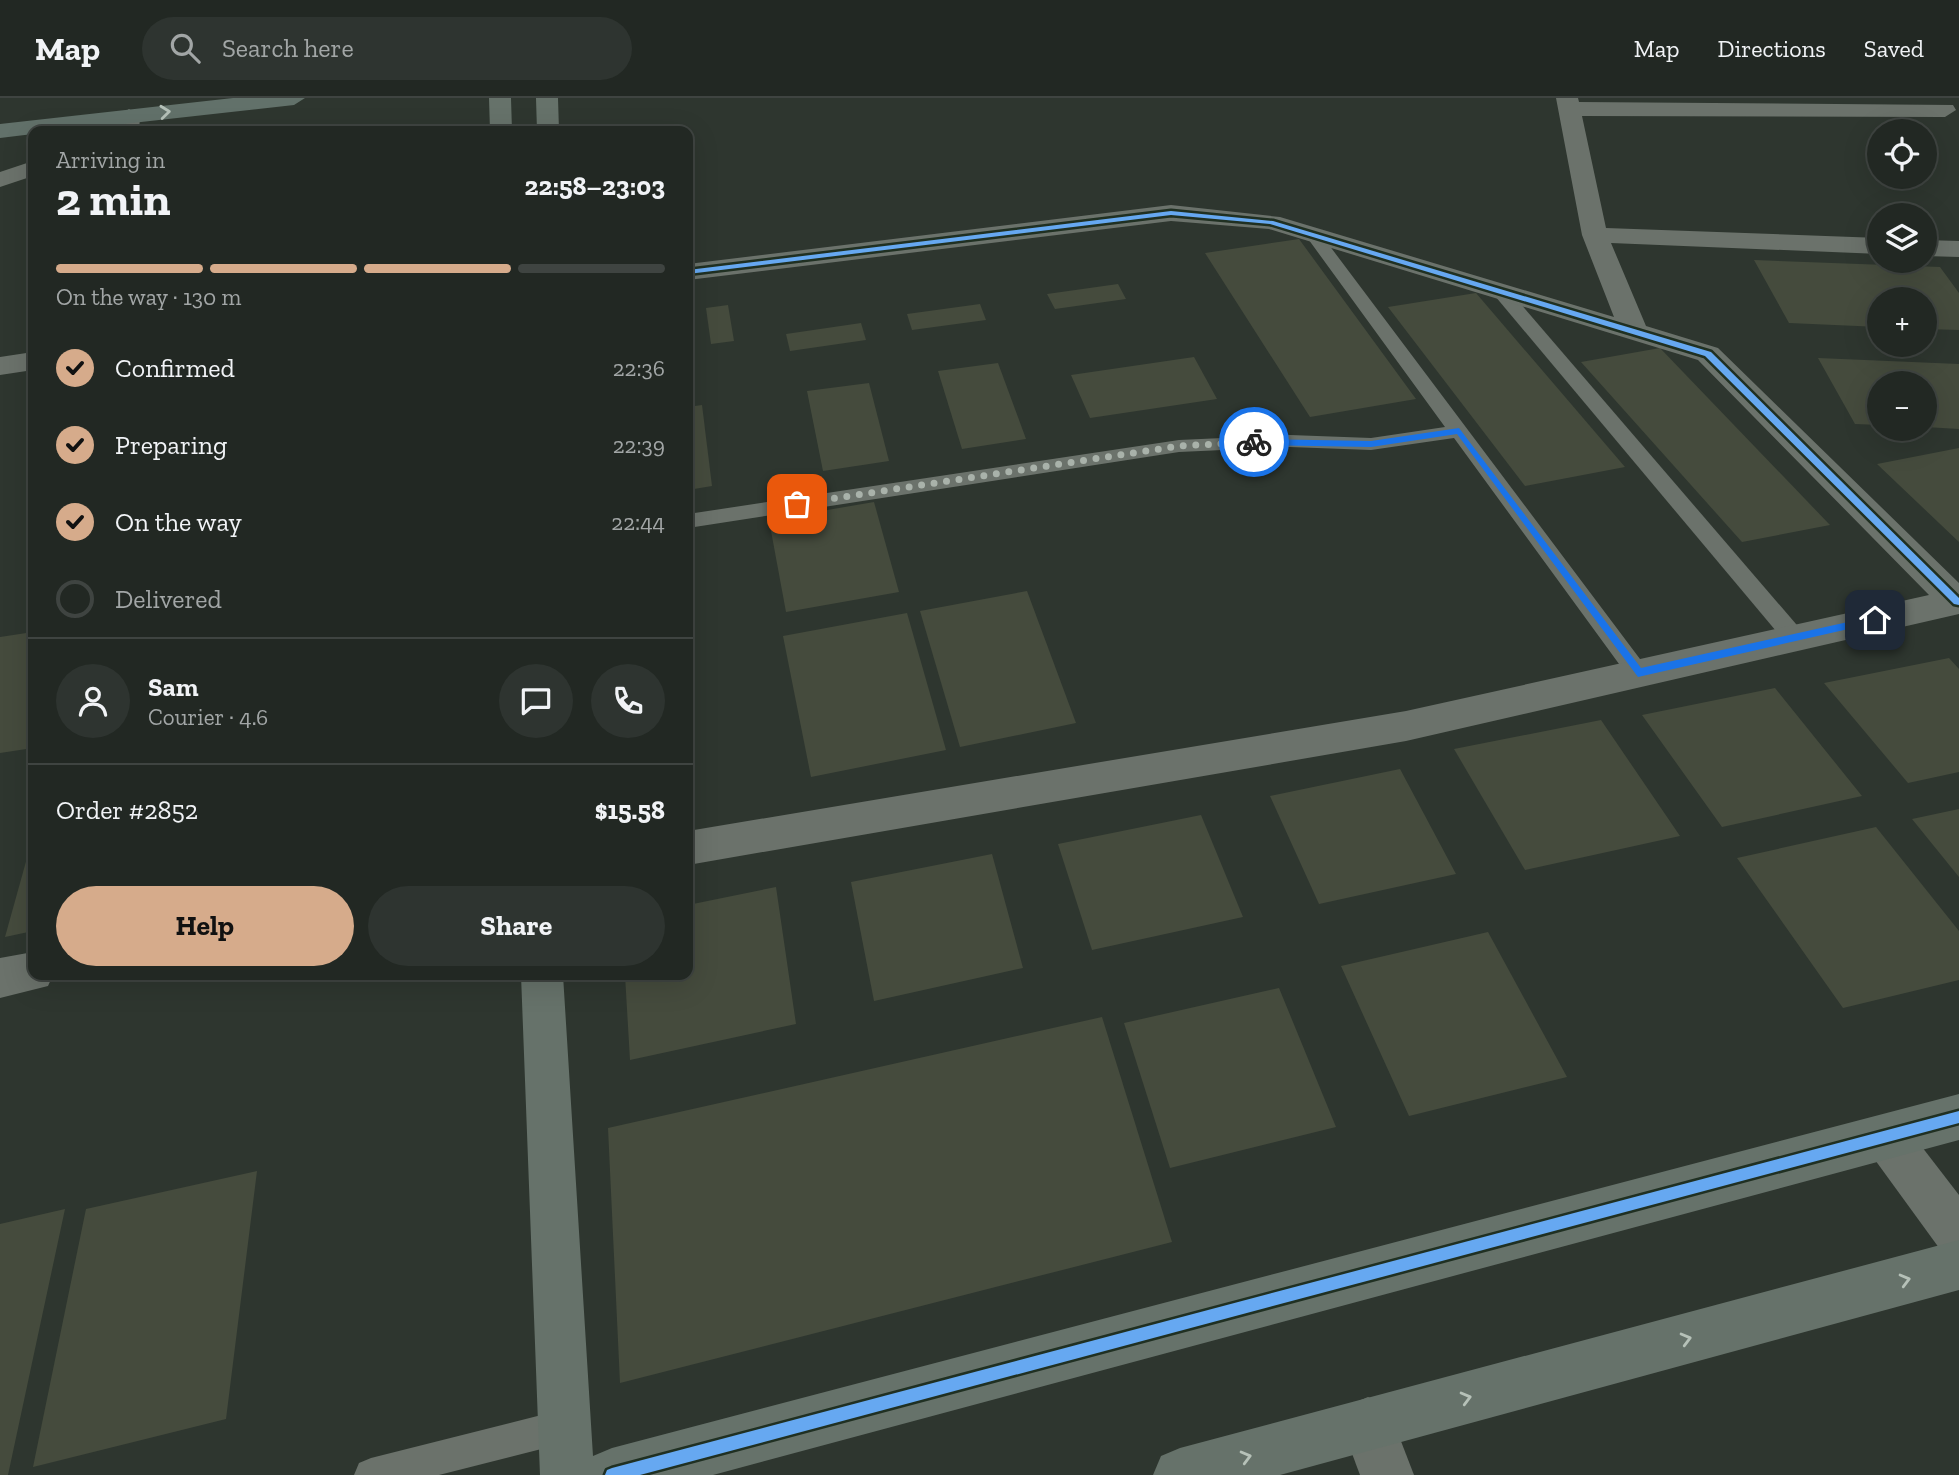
<!DOCTYPE html>
<html lang="en">
<head>
<meta charset="utf-8">
<style>
	:root { --surface:#222823; --page:#2e3430; --text:#f1f3f6; --muted:#a2a6a6; --line:#3f4441; --accent:#d6ab8b }
	body { margin:0; font-family:"Zilla Slab",serif; background:var(--page); color:var(--text); height:100vh; display:flex; flex-direction:column; font-size:26px; white-space:nowrap }
	* { box-sizing:border-box; margin:0 }
	p { font-size:23px; color:var(--muted) }
	.icon { flex:none; width:38px; height:38px; fill:none; stroke:currentColor; stroke-width:2; stroke-linecap:round; stroke-linejoin:round }
	.map { position:relative; flex:1; overflow:hidden }
	.sheet { position:absolute; left:28px; top:28px; width:665px; height:854px; display:flex; flex-direction:column; background:var(--surface); border-radius:14px; box-shadow:0 7px 28px #0002,0 0 0 2px var(--line) }
	.sheet>* { flex:none }
	.tools { position:absolute; left:1867px; top:21px; display:grid; gap:14px }
	.tools a { display:grid; place-items:center; width:70px; height:70px; border-radius:50%; background:var(--surface); box-shadow:0 7px 28px #0002,0 0 0 2px var(--line); font-size:35px }
	.pin { position:absolute; display:grid; place-items:center; width:60px; height:60px; color:#fff; margin:-30px; border-radius:14px; box-shadow:0 4px 10px #0006 }
	.courier { position:absolute; display:grid; place-items:center; width:70px; height:70px; margin:-35px; border:5px solid #1a73e8; border-radius:50%; background:#fff; color:#222; box-shadow:0 2px 9px #0007 }
	.head em { font-style:normal; font-weight:800 }
	.head div { display:flex; flex-direction:column-reverse }
	.head { display:flex; align-items:center; justify-content:space-between; height:119px; padding:0 28px }
	h1 { font-size:46px; font-weight:800; line-height:52px }
	.bar { display:grid; grid-template-columns:repeat(4,1fr); gap:10px 7px; align-content:center; height:84px; padding:0 28px }
	.bar i { height:9px; border-radius:5px; background:var(--line) }
	.bar .active { background:var(--accent) }
	.bar p { grid-column:span 4 }
	.line { display:flex; align-items:center; gap:18px; padding:0 28px; border-top:2px solid var(--line) }
	.line div { flex:1 }
	.round { display:grid; place-items:center; flex:none; width:74px; height:74px; border-radius:37px; background:var(--page) }
	ol { padding:0 28px; list-style:none }
	li { display:flex; align-items:center; gap:21px; height:77px }
	li p { margin-inline-start:auto }
	li .icon { padding:7px; border-radius:50%; background:var(--accent); color:#111; stroke-width:4 }
	li:last-child { color:var(--muted) }
	li i { width:38px; height:38px; border:4px solid var(--line); border-radius:50% }
	.button { display:flex; gap:14px; margin-top:auto; padding:14px 28px }
	.button a { flex:1; height:80px; border-radius:42px; background:var(--accent); color:#111; font-size:28px; font-weight:800; line-height:80px; text-align:center }
	.button a+a { background:var(--page); color:var(--text) }
	header { display:flex; align-items:center; gap:42px; box-sizing:border-box; height:98px; padding:0 35px; background:var(--surface); border-bottom:2px solid var(--line) }
	header strong { font-size:33px }
	nav { display:flex; gap:38px; margin-inline-start:auto; font-size:24px }
	.search { width:490px; height:63px; background:var(--page); display:flex; align-items:center; gap:18px; box-sizing:border-box; padding:0 24px; border-radius:38px; color:var(--muted); font-size:26px }
	.map>svg:first-child { display:block }
</style>
</head>
<body>
<header>
<strong>Map</strong>
<div class="search"><svg class="icon" aria-label="search" viewBox="0 0 24 24"><circle cx="10" cy="10" r="6"/><path d="M15 15l6 6"/></svg>Search here</div>
<nav><a>Map</a><a>Directions</a><a>Saved</a></nav>
</header>
<div class="map">
<svg width="1959" height="1377" viewBox="0 0 1959 1377">
	<rect width="100%" height="100%" fill="#2e362f"/>
	<g fill="#454b3d">
		<path d="M1299,141L1416,301L1310,319L1205,155Z"/>
		<path d="M1754,162L1940,169L1959,195V232L1925,231V201H1880V229L1789,225Z"/>
		<path d="M1118,186L1126,201L1055,211L1047,196Z"/>
		<path d="M1476,195L1625,369L1525,388L1388,209Z"/>
		<path d="M980,206L986,222L912,232L907,216Z"/>
		<path d="M728,207L734,243L711,246L706,210Z"/>
		<path d="M861,225L866,242L790,253L786,236Z"/>
		<path d="M1660,250L1830,427L1742,444L1581,264Z"/>
		<path d="M1194,259L1217,301L1090,320L1071,277Z"/>
		<path d="M1818,260L1959,266V331L1925,329V285H1880V327L1855,326Z"/>
		<path d="M998,265L1026,341L962,351L938,273Z"/>
		<path d="M869,285L889,363L823,373L807,293Z"/>
		<path d="M702,307L712,388L688,392V309Z"/>
		<path d="M1959,350V444L1877,366Z"/>
		<path d="M874,404L899,494L786,514L769,422Z"/>
		<path d="M1027,493L1076,625L960,649L920,513Z"/>
		<path d="M907,515L946,652L811,679L783,538Z"/>
		<path d="M33,534V650L0,655V539Z"/>
		<path d="M1949,560L1959,571V674L1908,685L1824,585Z"/>
		<path d="M1775,590L1862,698L1722,729L1642,617Z"/>
		<path d="M1601,622L1680,738L1525,772L1454,651Z"/>
		<path d="M1400,671L1456,776L1319,806L1270,698Z"/>
		<path d="M1959,711V779L1912,721Z"/>
		<path d="M1201,717L1243,819L1092,852L1058,746Z"/>
		<path d="M1876,729L1959,833V882L1843,910L1737,760Z"/>
		<path d="M32,742L33,833L5,839Z"/>
		<path d="M992,756L1023,870L874,903L851,784Z"/>
		<path d="M776,789L796,926L630,962L625,877H688V807Z"/>
		<path d="M1488,834L1567,979L1409,1018L1341,868Z"/>
		<path d="M1279,890L1336,1029L1170,1070L1124,925Z"/>
		<path d="M1102,919L1172,1144L620,1285L608,1030Z"/>
		<path d="M257,1073L226,1321L33,1369L86,1111Z"/>
		<path d="M65,1111L8,1377H0V1126Z"/>
	</g>
	<g fill="none" stroke-linecap="round" stroke-linejoin="round">
		<g fill="#6b726b" fill-rule="evenodd">
			<path d="M1314,133L1320,135L1646,569L1649,575L1646,581L1638,584L1630,581L1454,340L1371,352L1290,349L1179,354L688,430V416L1179,342L1290,337L1371,340L1445,329L1306,138Z"/>
			<path d="M1501,189L1507,190L1802,533L1805,539L1802,545L1794,548L1786,545L1495,198L1492,194L1495,190Z"/>
			<path d="M565,1311L577,1316L582,1328L577,1340L565,1345L439,1377H354L359,1365L371,1360Z"/>
		</g>
		<g fill="#6b726b" fill-rule="evenodd">
			<path d="M1556,0H1578L1579,4L1953,7L1956,12L1945,19L1582,18L1606,130L1880,140V156L1611,145L1646,228L1718,250L1959,485V516L1406,643L688,767V733L1406,613L1929,497L1698,262L1269,131L1171,123L688,182V166L1171,107L1280,119L1614,219L1582,137Z"/>
			<path d="M129,11L140,18L139,33H116L118,18Z"/>
			<path d="M33,63V78L0,89V74Z"/>
			<path d="M1925,142L1959,143V159L1925,158Z"/>
			<path d="M33,254V272L0,277V259Z"/>
			<path d="M33,854V877H53L48,888L0,900V860Z"/>
			<path d="M1886,1016L1902,1023L1959,1097V1161L1942,1154L1870,1055L1863,1039L1870,1023Z"/>
			<path d="M1368,1299L1387,1307L1414,1377H1360L1341,1326L1349,1307Z"/>
		</g>
		<g fill="#66726a" fill-rule="evenodd">
			<path d="M489,0H511L512,33H490Z"/>
			<path d="M536,0H558L559,33H537Z"/>
			<path d="M521,877H563L593,1358L612,1350L1959,996V1042L713,1377H540Z"/>
			<path d="M1959,1142V1192L1280,1377H1153L1161,1358L1180,1350Z"/>
		</g>
		<path fill="#62716a" fill-rule="evenodd" d="M233,0H305L294,7L60,33H33V36L0,40V26Z"/>
		<defs>
			<g id="cycleway">
				<path d="M1171,113L1273,123L1711,254L1959,500V507L1954,506L1705,258L1270,126L1171,117L688,176V172Z"/>
				<path d="M1959,1013V1025L640,1377H605L607,1372L612,1370Z"/>
			</g>
		</defs>
		<use href="#cycleway" stroke="#203022" stroke-width="5"/>
		<use href="#cycleway" fill="#66a8f1" fill-rule="evenodd"/>
	</g>
	<defs><path id="oneway-chevron" d="M-2-3.5L2.5 0L-2 3.5" fill="none" stroke-width="1.6" stroke-linecap="round" stroke-linejoin="round" transform="scale(1.75)"/></defs>
	<use stroke="#b4c0b8" href="#oneway-chevron" transform="translate(165 14) rotate(-6)"/>
	<g stroke="#b6c1b8">
		<use href="#oneway-chevron" transform="translate(1905 1182) rotate(-15)"/>
		<use href="#oneway-chevron" transform="translate(1686 1241) rotate(-15)"/>
		<use href="#oneway-chevron" transform="translate(1466 1300) rotate(-15)"/>
		<use href="#oneway-chevron" transform="translate(1246 1359) rotate(-15)"/>
	</g>
	<path fill="#1a73e8" d="M1459,330L1641,570L1875,518L1880,522L1875,525L1638,579L1457,336L1371,349L1254,347L1250,344L1254,341L1371,343Z"/>
	<g fill="none" stroke-linecap="round" stroke-linejoin="round">
		<path stroke="#a9b2aa" stroke-width="7" stroke-dasharray="0 12.6" d="M797,406L1179,348L1254,344"/>
	</g>
</svg>
<div class="tools">
<a><svg class="icon" aria-label="locate" viewBox="0 0 24 24"><circle cx="12" cy="12" r="6"/><path d="M12 2v4M12 18v4M2 12h4M18 12h4"/></svg></a>
<a><svg class="icon" aria-label="layers" viewBox="0 0 24 24"><path d="M12 4l9 5-9 5-9-5zM3 14l9 5 9-5"/></svg></a>
<a>+</a>
<a>−</a>
</div>
<div class="pin" style="left:797px;top:406px;background:#ea580c"><svg class="icon" aria-label="bag" viewBox="0 0 24 24"><path d="M5 8h14l-1 12H6zM9 8a3 3 0 0 1 6 0"/></svg></div>
<div class="pin" style="left:1875px;top:522px;background:#1f2937"><svg class="icon" aria-label="home" viewBox="0 0 24 24"><path d="M3 11l9-7 9 7M6 9v11h12V9"/></svg></div>
<div class="courier" style="left:1254px;top:344px"><svg class="icon" aria-label="bike" viewBox="0 0 24 24"><circle cx="6" cy="16" r="4"/><circle cx="18" cy="16" r="4"/><path d="M6 16l4-8h5l3 8M10 8l3 8H6M13 5h3"/></svg></div>
<section class="sheet">
<div class="head"><div><h1>2 min</h1><p>Arriving in</p></div><em>22:58–23:03</em></div>
<div class="bar"><i class="active"></i><i class="active"></i><i class="active"></i><i></i><p>On the way · 130 m</p></div>
<ol>
<li><svg class="icon" aria-label="check" viewBox="0 0 24 24"><path d="M5 12l5 5 9-10"/></svg>Confirmed<p>22:36</p></li>
<li><svg class="icon" aria-label="check" viewBox="0 0 24 24"><path d="M5 12l5 5 9-10"/></svg>Preparing<p>22:39</p></li>
<li><svg class="icon" aria-label="check" viewBox="0 0 24 24"><path d="M5 12l5 5 9-10"/></svg>On the way<p>22:44</p></li>
<li><i></i>Delivered</li>
</ol>
<div class="line" style="height:126px"><a class="round"><svg class="icon" aria-label="person" viewBox="0 0 24 24"><circle cx="12" cy="8" r="4"/><path d="M4 21q1-7 8-7t8 7"/></svg></a><div><b>Sam</b><p>Courier · 4.6</p></div><a class="round"><svg class="icon" aria-label="chat" viewBox="0 0 24 24"><path d="M4 5h16v11H9l-5 4z"/></svg></a><a class="round"><svg class="icon" aria-label="phone" viewBox="0 0 24 24"><path d="M5 4h4l2 5-3 2q2 4 5 5l2-3 5 2v4C11 20 4 13 5 4z"/></svg></a></div>
<div class="line" style="height:91px"><div>Order #2852</div><b>$15.58</b></div>
<div class="button"><a>Help</a><a>Share</a></div>
</section>
</div>
</body>
</html>
